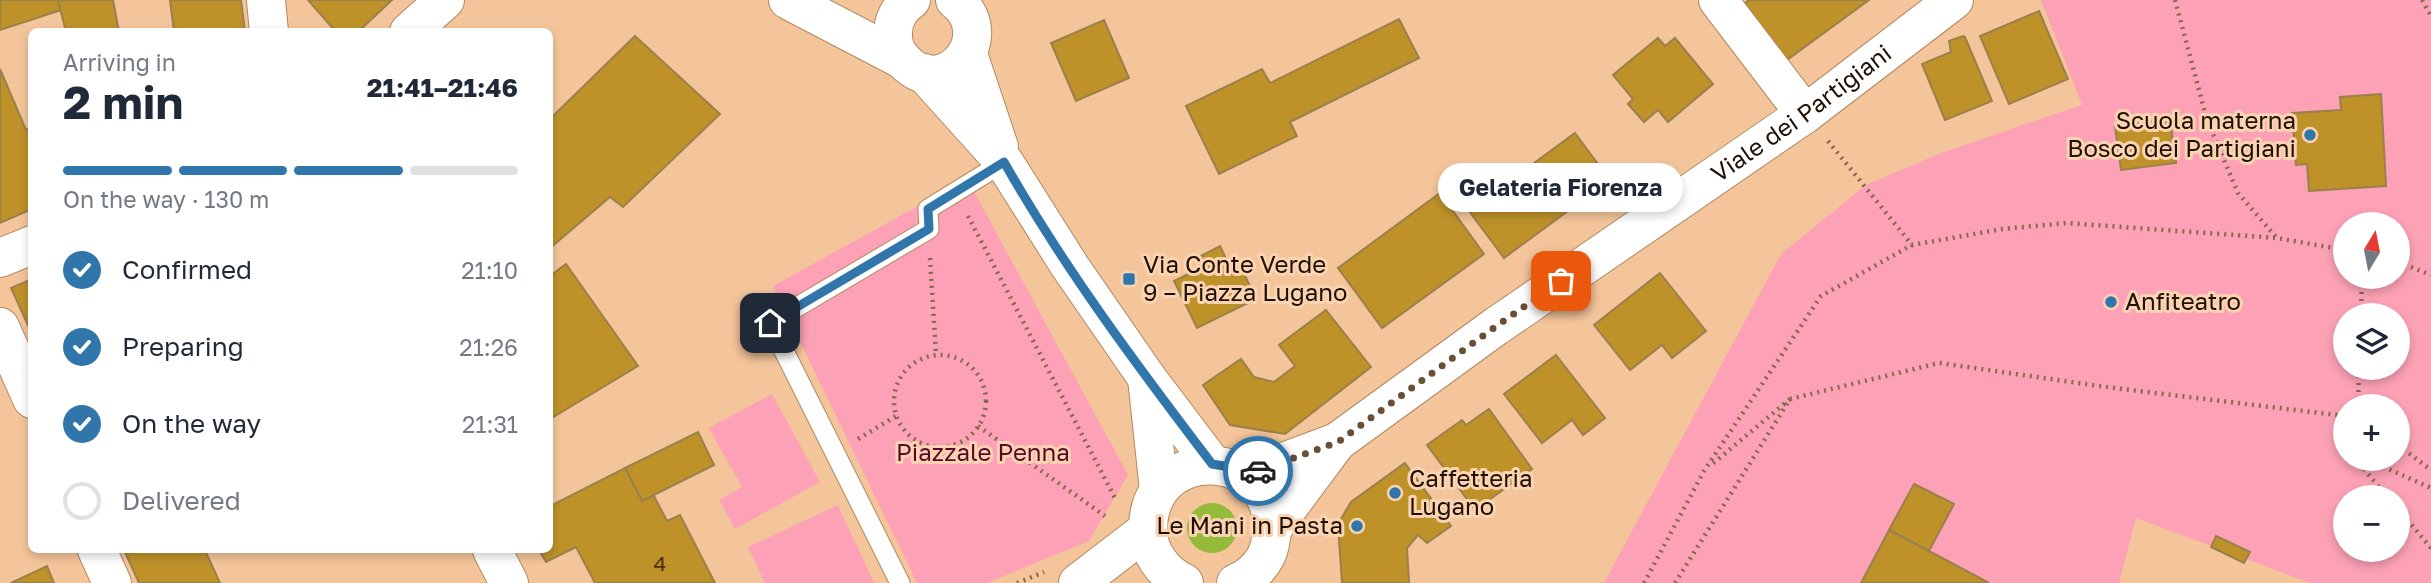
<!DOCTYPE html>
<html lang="en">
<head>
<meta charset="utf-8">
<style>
	:root { --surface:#fff; --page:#f6f6f7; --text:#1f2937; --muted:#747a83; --line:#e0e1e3; --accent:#3076ab }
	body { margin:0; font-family:"Golos Text",sans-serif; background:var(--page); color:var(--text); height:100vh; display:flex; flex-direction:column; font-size:26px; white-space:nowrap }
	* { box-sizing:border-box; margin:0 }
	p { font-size:23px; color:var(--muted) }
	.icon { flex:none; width:38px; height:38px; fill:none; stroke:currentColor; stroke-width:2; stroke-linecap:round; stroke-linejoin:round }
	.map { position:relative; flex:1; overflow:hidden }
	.drawer { position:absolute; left:28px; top:28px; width:525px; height:525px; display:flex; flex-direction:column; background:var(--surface); border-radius:10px; box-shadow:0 4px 10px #0003 }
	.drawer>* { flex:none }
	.needle { width:46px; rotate:10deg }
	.buttons { position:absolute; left:2333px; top:212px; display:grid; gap:14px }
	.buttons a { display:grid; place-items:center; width:77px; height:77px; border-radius:50%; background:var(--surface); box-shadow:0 4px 10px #0003; font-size:35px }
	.pin { position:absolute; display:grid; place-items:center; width:60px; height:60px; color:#fff; margin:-30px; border-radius:14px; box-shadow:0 4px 10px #0006 }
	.courier { position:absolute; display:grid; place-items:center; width:70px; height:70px; margin:-35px; border:5px solid #3076ab; border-radius:50%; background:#fff; color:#222; box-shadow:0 2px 9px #0007 }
	.bubble { position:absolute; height:49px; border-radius:24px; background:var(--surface); box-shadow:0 4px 10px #0003; font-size:23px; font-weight:700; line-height:49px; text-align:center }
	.head em { font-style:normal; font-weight:700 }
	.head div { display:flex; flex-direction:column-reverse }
	.head { display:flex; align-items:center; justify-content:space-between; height:119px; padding:0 35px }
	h1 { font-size:46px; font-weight:700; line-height:52px }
	.bar { display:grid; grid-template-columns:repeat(4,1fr); gap:10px 7px; align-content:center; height:84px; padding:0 35px }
	.bar i { height:9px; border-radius:5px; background:var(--line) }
	.bar .current { background:var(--accent) }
	.bar p { grid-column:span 4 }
	ol { padding:0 35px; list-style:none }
	li { display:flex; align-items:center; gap:21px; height:77px }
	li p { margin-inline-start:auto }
	li .icon { padding:7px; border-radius:50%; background:var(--accent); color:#fff; stroke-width:4 }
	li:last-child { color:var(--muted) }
	li i { width:38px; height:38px; border:4px solid var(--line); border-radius:50% }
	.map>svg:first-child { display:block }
</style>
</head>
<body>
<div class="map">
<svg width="2431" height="583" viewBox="0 0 2431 583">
	<rect width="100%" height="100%" fill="#f4c59a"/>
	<g fill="#fca1b6" fill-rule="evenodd">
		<path d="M2041,0H2431V583H2310L2136,518L2119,583H1604L1781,254L1866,185L1941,153L2082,105ZM2345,224H2398V276H2345ZM2345,315H2398V368H2345ZM2345,406H2398V458H2345ZM2345,497H2398V550H2345Z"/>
		<path d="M965,175L1128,475L1089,541L987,583H917L773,286L920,205Z"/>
		<path d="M772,394L820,482L735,529L719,500L742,487L709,428Z"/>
		<path d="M838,505L874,583H765L748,547Z"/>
	</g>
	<circle fill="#94ba39" cx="1212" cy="528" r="25"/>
	<g fill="#be9229" stroke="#9a804b" stroke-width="2">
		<path d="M0,0H58L61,10L0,30Z"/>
		<path d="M58,0H113L119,32H66Z"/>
		<path d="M170,0H241L245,32H174Z"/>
		<path d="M308,0H392L358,32H336Z"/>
		<path d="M1749,0H1869L1780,65L1738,8Z"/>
		<path d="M2039,11L2068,79L2009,104L1980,36Z"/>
		<path d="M1399,19L1419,58L1290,122L1297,136L1219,174L1186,106L1262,69L1270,83Z"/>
		<path d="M1104,20L1129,78L1076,101L1051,43Z"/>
		<path d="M635,36L720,114L623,207L610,197L550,248V119Z"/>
		<path d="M1963,36L1965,37L1992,101L1945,120L1922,64L1951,52L1949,41Z"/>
		<path d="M1658,38L1665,46L1675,38L1713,84L1668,122L1658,110L1644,122L1628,104L1633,99L1613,75Z"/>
		<path d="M0,69L26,130L32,127V209L0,223Z"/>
		<path d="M2381,94L2386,186L2309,191L2307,164L2296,165L2292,113L2341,110L2340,97Z"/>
		<path d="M2170,119L2176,163L2121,170L2115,126Z"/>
		<path d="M1575,133L1610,180L1504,258L1469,211Z"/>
		<path d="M1440,193L1484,254L1382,328L1338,268Z"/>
		<path d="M1220,246L1231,269L1240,265L1256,299L1197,328L1174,281L1201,268L1197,258Z"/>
		<path d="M566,264L638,366L550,419V276Z"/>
		<path d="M1660,273L1706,331L1672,358L1662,345L1630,370L1594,325Z"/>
		<path d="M32,279V334L11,288Z"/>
		<path d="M1326,310L1371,367L1285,434L1230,425L1203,385L1241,359L1254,377L1274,382L1295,366L1279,345Z"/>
		<path d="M1556,355L1605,418L1583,435L1572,420L1542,443L1504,394Z"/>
		<path d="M1489,409L1532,469L1475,510L1427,445L1462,420L1466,425Z"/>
		<path d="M698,432L714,465L642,501L625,468Z"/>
		<path d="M1405,463L1451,526L1427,543L1418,535L1407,548L1409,583H1342L1338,524L1351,502Z"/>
		<path d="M625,468L642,501L654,496L667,521L680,515L715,583H595L576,547L546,562L539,550H550V506Z"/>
		<path d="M1914,484L1954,504L1929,551L1889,530Z"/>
		<path d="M1889,530L1929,551L1989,583H1861Z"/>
		<path d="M2216,536L2250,552L2244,563L2211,547Z"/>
		<path d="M124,550H205L220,583H139Z"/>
		<path d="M47,566L54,583H11Z"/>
	</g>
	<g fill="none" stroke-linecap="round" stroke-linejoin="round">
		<defs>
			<path id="service" d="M900,583L770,323L929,229L928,209L1004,162"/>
			<g id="minor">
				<path d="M266,0L269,32"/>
				<path d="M1718,0L1805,114"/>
				<path d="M409,32L445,0"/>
				<path d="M0,258L32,245"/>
				<path d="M0,327L32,399"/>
				<path d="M97,550L112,583"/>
				<path d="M492,550L509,583"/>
			</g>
			<g id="tertiary">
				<path d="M788,0L903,60"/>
				<path d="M911,0C899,8 892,22 893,37C893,48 900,58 908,65C947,99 1000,36 955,0"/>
				<path d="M968,54L999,147"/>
				<path d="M924,73L1004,162L1069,265L1147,378L1212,464"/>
				<path d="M1147,378L1159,490"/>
				<path d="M1246,476L1337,442"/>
				<path id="s1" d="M1273,528L1337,442L1495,327L1805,114L1954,0"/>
				<path d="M1078,583L1147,530"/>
				<path d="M1184,583C1163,573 1147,551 1148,528C1150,436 1290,449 1270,544C1267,561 1252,577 1236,583"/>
			</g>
		</defs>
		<use href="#service" stroke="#b3885e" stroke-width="21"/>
		<use href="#minor" stroke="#b3885e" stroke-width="40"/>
		<use href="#tertiary" stroke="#b3885e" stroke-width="40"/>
		<g stroke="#87684c" stroke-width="4.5" stroke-dasharray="2 5" stroke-linecap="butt">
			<path d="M2175,0L2207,120L2238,193L2276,237"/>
			<path d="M2422,0L2431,16"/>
			<path d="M1828,141L1912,245L2002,229L2067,223L2277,238L2345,250"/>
			<path d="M968,216L1116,500"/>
			<path d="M930,258L936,355"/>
			<path d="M2398,262L2431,275"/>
			<path d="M2361,315L2362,276"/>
			<circle cx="940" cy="401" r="46"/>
			<path d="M1790,399L1939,363L2114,388L2345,416"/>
			<path d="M2358,406L2359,368"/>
			<path d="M978,426L1105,516"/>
			<path d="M858,439L896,416"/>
			<path d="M2398,445L2431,470"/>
			<path d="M2355,458L2387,497"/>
			<path d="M2364,458L2431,488"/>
			<path d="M2398,509L2431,548"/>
			<path d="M1017,583L1044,572"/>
			<path d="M1644,583L1704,471L1821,296L1912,245"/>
			<path d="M1675,583L1790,399L1710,466"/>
		</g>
		<use href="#service" stroke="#fff" stroke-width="19"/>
		<use href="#minor" stroke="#fff" stroke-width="38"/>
		<use href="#tertiary" stroke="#fff" stroke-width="38"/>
	</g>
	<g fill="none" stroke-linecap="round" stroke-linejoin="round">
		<path stroke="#6a4f37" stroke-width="7" stroke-dasharray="0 12.6" d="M1258,471L1338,442L1495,327L1561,281"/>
		<path stroke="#3076ab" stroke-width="9" d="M770,323L929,229L928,209L1004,162C1064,268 1138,367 1212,464L1230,467L1246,475L1258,471"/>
	</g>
	<g fill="#3076ab" stroke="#fad4b2" stroke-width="2.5">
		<circle cx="2310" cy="135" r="7"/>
		<rect x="1122" y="272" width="14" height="14" rx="3.5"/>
		<circle cx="2111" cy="302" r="7"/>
		<circle cx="1395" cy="493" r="7"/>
		<circle cx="1357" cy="526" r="7"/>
	</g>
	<g text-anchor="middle" stroke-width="6" stroke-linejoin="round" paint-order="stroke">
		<g font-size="21" fill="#48300c">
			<text x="660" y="571">4</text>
		</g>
		<g font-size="24" fill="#201002" stroke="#fad4b2">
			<text dy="8" stroke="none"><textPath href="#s1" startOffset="676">Viale dei Partigiani</textPath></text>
		</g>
		<g font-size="24" fill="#201002" stroke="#fad4b2" text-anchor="start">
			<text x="2296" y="129" text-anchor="end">Scuola materna<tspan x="2296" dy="28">Bosco dei Partigiani</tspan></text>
			<text x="1143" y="273">Via Conte Verde<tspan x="1143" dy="28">9 – Piazza Lugano</tspan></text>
			<text x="2125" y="310">Anfiteatro</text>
			<text x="1409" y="487">Caffetteria<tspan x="1409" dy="28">Lugano</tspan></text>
			<text x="1343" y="534" text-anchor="end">Le Mani in Pasta</text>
		</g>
		<g font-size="24" fill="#590828" stroke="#fad4b2">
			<text x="983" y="461">Piazzale Penna</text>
		</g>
	</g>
</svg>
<div class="buttons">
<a><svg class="needle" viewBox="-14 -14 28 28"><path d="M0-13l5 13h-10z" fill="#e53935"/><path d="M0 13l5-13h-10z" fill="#747a83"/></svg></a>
<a><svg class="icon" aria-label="layers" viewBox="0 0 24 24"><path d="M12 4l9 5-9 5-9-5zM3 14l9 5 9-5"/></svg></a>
<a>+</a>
<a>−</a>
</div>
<div class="pin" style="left:1561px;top:281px;background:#ea580c"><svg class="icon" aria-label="bag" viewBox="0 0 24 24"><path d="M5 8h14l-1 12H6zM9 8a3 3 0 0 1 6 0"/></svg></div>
<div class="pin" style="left:770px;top:323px;background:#1f2937"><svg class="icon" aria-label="home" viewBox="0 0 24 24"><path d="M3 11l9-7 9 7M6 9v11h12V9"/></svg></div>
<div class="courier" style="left:1258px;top:471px"><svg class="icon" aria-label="car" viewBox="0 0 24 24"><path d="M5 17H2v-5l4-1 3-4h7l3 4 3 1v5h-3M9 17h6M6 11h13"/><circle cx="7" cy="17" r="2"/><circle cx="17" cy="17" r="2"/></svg></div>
<div class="bubble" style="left:1438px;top:163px;width:245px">Gelateria Fiorenza</div>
<section class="drawer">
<div class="head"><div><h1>2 min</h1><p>Arriving in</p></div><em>21:41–21:46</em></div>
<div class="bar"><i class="current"></i><i class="current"></i><i class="current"></i><i></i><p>On the way · 130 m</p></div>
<ol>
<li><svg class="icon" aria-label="check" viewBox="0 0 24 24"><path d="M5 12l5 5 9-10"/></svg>Confirmed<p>21:10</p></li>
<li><svg class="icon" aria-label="check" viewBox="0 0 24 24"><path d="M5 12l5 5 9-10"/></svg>Preparing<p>21:26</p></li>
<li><svg class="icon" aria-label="check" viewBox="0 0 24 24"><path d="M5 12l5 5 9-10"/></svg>On the way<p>21:31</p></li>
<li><i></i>Delivered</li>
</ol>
</section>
</div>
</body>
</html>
